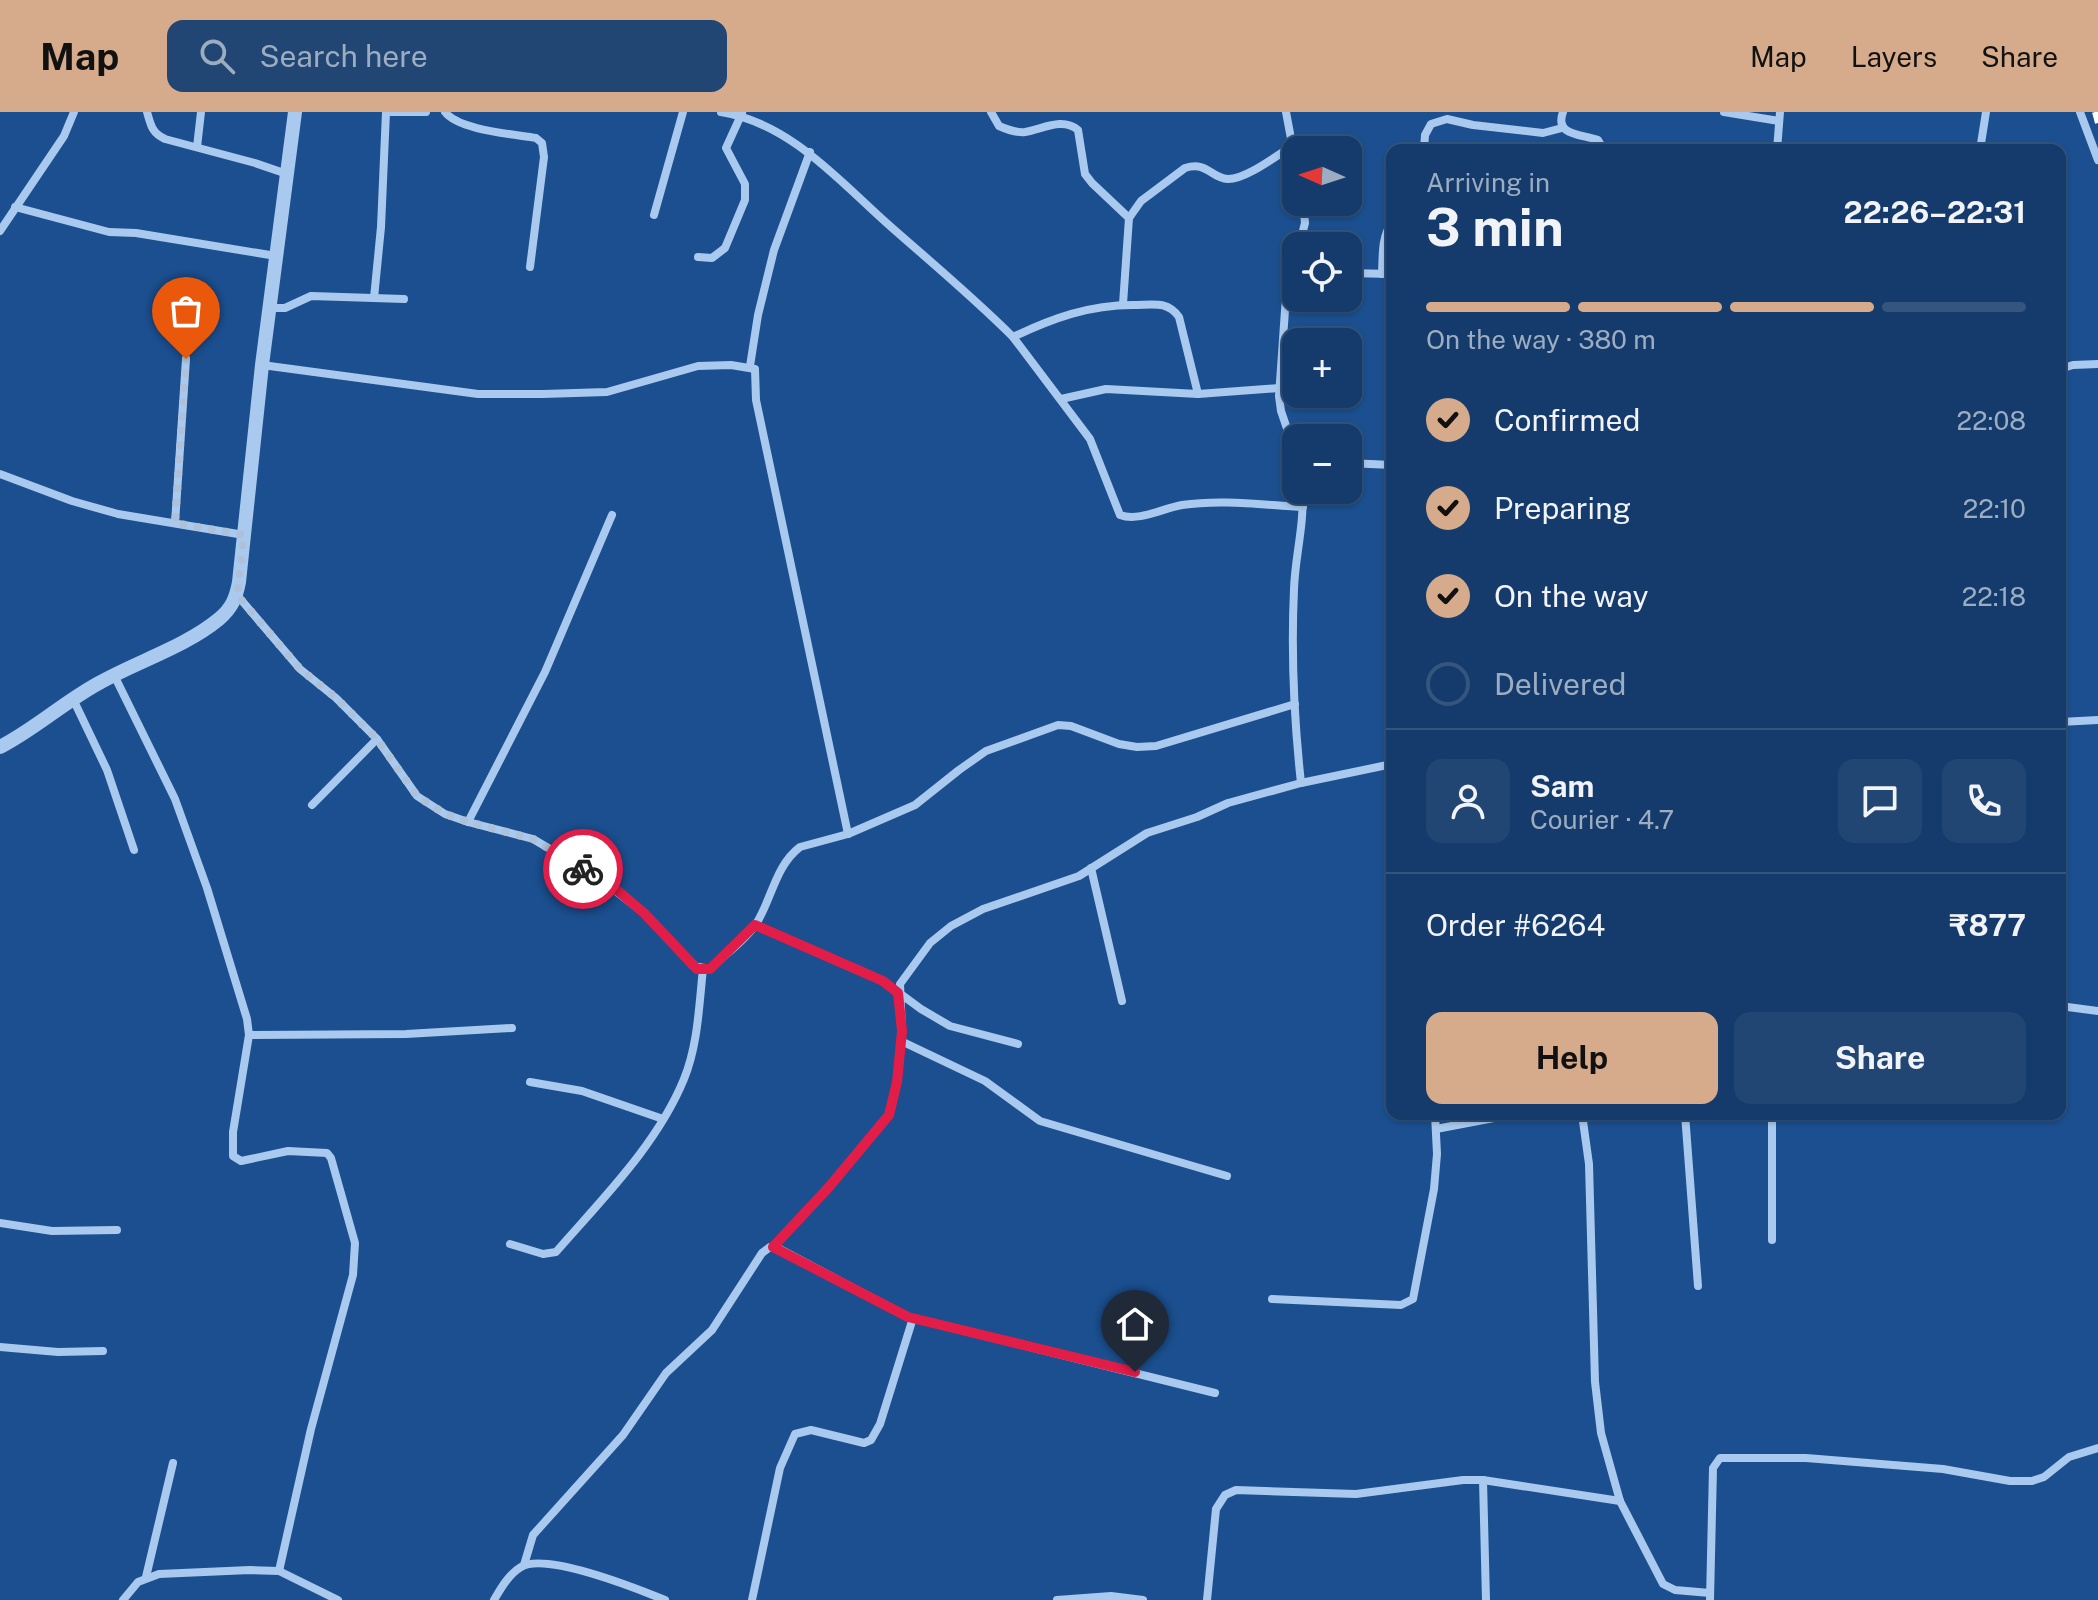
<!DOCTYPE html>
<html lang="en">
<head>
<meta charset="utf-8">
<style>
	:root { --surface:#143b6b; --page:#214673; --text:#f1f3f6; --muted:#9dadc1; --line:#33557e; --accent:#d6ab8b }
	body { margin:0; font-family:"Public Sans",sans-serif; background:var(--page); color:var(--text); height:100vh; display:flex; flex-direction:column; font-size:30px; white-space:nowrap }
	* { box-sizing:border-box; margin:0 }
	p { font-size:26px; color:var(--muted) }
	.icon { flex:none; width:44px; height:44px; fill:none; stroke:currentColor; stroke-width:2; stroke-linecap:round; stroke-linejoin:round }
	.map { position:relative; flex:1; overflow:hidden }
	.drawer { position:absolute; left:1386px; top:32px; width:680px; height:976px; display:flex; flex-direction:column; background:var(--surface); border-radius:16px; box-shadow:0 2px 6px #0004,0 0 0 2px var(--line) }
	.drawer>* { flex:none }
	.needle { width:52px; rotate:273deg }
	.tools { position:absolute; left:1282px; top:24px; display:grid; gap:16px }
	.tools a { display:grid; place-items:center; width:80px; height:80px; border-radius:16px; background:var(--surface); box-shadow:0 2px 6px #0004,0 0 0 2px var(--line); font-size:40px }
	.pin { position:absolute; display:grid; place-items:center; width:68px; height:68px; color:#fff; margin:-82px -34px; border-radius:50% 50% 50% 0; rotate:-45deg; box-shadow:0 0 8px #0007 }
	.pin .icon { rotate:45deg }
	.courier { position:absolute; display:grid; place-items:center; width:80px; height:80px; margin:-40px; border:6px solid #e11d48; border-radius:50%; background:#fff; color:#222; box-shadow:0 2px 10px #0007 }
	.head em { font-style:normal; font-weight:700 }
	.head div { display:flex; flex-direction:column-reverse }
	.head { display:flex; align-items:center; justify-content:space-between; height:136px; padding:0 40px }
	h1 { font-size:52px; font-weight:700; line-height:60px }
	.bar { display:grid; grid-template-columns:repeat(4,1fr); gap:12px 8px; align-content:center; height:96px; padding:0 40px }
	.bar i { height:10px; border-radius:6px; background:var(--line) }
	.bar .on { background:var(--accent) }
	.bar p { grid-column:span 4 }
	.line { display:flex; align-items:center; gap:20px; padding:0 40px; border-top:2px solid var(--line) }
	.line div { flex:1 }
	.round { display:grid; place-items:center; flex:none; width:84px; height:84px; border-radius:16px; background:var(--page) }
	ol { padding:0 40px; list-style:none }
	li { display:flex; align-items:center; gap:24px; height:88px }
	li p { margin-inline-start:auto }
	li .icon { padding:8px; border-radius:50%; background:var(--accent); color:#111; stroke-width:4 }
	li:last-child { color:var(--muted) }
	li i { width:44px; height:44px; border:4px solid var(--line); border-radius:50% }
	.primary-button { display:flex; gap:16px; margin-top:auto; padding:16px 40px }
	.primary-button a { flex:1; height:92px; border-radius:16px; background:var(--accent); color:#111; font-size:32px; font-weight:700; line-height:92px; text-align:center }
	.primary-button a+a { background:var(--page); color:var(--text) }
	header { display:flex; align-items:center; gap:48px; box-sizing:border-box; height:112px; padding:0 40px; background:var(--accent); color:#111 }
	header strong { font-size:38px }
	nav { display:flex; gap:44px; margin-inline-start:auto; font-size:28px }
	.search { width:560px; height:72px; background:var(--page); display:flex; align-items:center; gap:20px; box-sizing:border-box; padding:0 28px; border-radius:16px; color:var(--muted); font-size:30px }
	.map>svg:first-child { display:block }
</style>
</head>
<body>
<header>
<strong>Map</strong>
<div class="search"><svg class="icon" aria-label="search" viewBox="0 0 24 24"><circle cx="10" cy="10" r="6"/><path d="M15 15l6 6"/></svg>Search here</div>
<nav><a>Map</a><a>Layers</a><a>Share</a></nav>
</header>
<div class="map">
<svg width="2098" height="1488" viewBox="0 0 2098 1488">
	<rect width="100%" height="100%" fill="#1b4f8f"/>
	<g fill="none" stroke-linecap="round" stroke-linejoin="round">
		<g stroke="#a9c9ee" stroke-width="8">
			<path d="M147,0C151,14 152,21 165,27L255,51L287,62"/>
			<path d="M386,0H426"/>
			<path d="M445,0C458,18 513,22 536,26L542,31L544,45L530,155"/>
			<path d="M721,0C791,11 841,71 890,114C932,151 974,186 1013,225C1053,206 1089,193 1133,193C1152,193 1167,188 1179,205L1198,282"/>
			<path d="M991,0L999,14C1008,18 1016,21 1025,20C1043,17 1062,5 1078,18L1085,62L1092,71L1129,106"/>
			<path d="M1286,0L1296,53"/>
			<path d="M1563,0C1554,24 1582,22 1598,28L1604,38"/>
			<path d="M1724,0L1779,9"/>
			<path d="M2080,0L2098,48"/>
			<path d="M197,35L201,0"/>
			<path d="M1424,38L1425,23L1431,12L1447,7L1473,13L1543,21L1562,16"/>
			<path d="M1777,38L1780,0"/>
			<path d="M1980,38L1986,0"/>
			<path d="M15,95L109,120L136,121L276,144"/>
			<path d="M654,103L683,0"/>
			<path d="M0,119L64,24L74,0"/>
			<path d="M1299,134L1305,111L1303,90"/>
			<path d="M698,145L712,146L725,136L745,88V72L726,36L742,1"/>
			<path d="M1296,145L1286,184L1279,284L1281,299L1296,343"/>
			<path d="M1348,161L1392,162"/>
			<path d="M1382,162C1383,146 1381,124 1392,111"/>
			<path d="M374,186L381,115L386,0"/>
			<path d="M1123,192L1129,106L1141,89L1185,56C1208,49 1210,66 1228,67C1246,67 1276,44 1292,34"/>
			<path d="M270,196H285L311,184L404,187"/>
			<path d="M1013,225L1090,327L1120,403C1139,410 1163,396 1182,393C1221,387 1263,393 1303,395"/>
			<path d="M262,253L478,282H543L607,280L698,254L731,253L755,257L756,288L848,722"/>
			<path d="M750,254L758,203L774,138L810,40"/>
			<path d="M2060,257L2073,253L2098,252"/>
			<path d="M1061,287L1106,277L1198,282L1279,276"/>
			<path d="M1348,351L1392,353"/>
			<path d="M0,362L72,389L118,402L244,423"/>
			<path d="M175,411L186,247"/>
			<path d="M237,483L300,557L336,586L377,627L417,684L445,702L468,710L533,727L599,766L644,801L693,854L710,857C724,843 745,829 756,812C772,787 775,754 800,735L848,722L915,693L959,658L986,639L1058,613L1071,614L1119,632L1137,635L1156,634L1295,592"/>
			<path d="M114,563L175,687L207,776L247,907L249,923L233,1020V1044L241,1049L288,1039L327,1041L331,1046L355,1131L353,1163L311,1317L279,1459"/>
			<path d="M73,587L107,658L134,738"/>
			<path d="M2060,610L2098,608"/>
			<path d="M1387,653L1392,672"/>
			<path d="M1301,671C1294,607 1291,542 1294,477C1295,444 1305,411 1302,378"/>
			<path d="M312,693L377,627"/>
			<path d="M468,710L545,560L612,403"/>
			<path d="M1091,756L1122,889"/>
			<path d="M755,813L883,869L921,897L950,914L1018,932"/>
			<path d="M2060,894L2098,899"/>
			<path d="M249,923L406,922L512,916"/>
			<path d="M901,929L985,969L1040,1009L1227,1064"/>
			<path d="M530,970L582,979L663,1007"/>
			<path d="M1582,1002L1589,1052L1595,1270L1601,1321L1620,1389L1663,1472L1675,1478L1710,1481"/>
			<path d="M1685,1002L1698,1174"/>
			<path d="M1772,1002V1128"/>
			<path d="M1436,1017L1515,1002"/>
			<path d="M0,1111L52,1119L117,1118"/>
			<path d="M510,1132L543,1142L556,1140C602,1087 657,1033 684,967C698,933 699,893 703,857"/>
			<path d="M773,1135L829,1075L889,1003L897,970L902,919L900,872L930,831L951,814L983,797L1079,764L1147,721L1197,705L1228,691L1301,671L1392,652"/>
			<path d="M1272,1187L1401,1193L1413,1187L1434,1077L1437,1042L1435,1002"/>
			<path d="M0,1235L58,1240L103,1239"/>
			<path d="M1483,1368L1486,1488"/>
			<path d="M524,1453L533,1423L623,1323L666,1261L712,1218L762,1141L770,1135L778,1136L908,1205L1215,1281"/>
			<path d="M146,1465L173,1351"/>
			<path d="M123,1488L138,1470L159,1462L250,1458L279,1459L338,1488"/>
			<path d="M494,1488C501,1476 509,1462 521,1455C546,1440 638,1477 665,1488"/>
			<path d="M752,1488L780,1356L795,1322L811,1318L864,1331L871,1328L880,1312L913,1206"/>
			<path d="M1057,1488L1111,1484L1143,1488"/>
			<path d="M1207,1488L1216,1397L1225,1383L1236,1378L1356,1382L1463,1368H1483L1620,1389"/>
			<path d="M1710,1488L1713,1356L1720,1346H1806L1943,1357L2010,1369H2032L2044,1365L2069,1345L2098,1336"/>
		</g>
		<path stroke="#a9c9ee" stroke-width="14" d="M0,635C35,617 64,590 99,571C138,549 185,535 219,507C232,496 236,486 239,470L262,253L295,0"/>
		<path stroke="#fff" stroke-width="6" stroke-dasharray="14 6" stroke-linecap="butt" d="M2095,0L2098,11"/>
	</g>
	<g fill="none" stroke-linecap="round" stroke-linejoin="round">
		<path stroke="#afc1d8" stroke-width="8" stroke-dasharray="0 14.4" d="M186,247L175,411L244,423L237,483L300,557L336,586L377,627L417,684L445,702L468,710L533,727L583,757"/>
		<path stroke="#e11d48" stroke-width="10" d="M583,757L618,779L644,801L697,857H710L755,813L883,869L898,881L902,919L897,970L889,1003L829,1075L773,1135L908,1205L1135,1260"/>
	</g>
</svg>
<div class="tools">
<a><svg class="needle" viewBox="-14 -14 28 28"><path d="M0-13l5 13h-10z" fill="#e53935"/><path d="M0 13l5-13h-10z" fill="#9dadc1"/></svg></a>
<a><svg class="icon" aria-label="locate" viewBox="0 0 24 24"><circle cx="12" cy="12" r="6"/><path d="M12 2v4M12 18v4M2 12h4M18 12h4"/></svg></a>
<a>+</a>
<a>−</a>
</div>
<div class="pin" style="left:186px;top:247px;background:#ea580c"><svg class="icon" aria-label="bag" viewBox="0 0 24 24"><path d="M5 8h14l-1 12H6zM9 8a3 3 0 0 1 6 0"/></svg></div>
<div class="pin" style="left:1135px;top:1260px;background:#1f2937"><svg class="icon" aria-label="home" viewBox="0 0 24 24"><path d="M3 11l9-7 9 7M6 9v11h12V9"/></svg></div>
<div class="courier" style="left:583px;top:757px"><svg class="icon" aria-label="bike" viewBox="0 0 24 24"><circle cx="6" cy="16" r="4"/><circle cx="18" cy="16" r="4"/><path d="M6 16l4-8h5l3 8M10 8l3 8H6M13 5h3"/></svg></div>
<section class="drawer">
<div class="head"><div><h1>3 min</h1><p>Arriving in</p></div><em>22:26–22:31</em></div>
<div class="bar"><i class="on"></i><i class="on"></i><i class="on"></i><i></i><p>On the way · 380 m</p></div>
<ol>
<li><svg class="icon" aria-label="check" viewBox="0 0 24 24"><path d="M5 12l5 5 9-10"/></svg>Confirmed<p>22:08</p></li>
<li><svg class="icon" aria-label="check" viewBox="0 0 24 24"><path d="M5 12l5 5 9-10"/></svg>Preparing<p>22:10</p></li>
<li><svg class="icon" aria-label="check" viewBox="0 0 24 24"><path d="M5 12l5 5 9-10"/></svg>On the way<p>22:18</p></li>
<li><i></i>Delivered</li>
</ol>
<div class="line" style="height:144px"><a class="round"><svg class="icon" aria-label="person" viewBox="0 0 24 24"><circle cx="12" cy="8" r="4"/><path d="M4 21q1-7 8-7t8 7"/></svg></a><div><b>Sam</b><p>Courier · 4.7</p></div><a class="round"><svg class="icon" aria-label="chat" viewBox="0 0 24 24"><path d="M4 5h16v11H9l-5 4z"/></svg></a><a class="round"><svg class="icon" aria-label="phone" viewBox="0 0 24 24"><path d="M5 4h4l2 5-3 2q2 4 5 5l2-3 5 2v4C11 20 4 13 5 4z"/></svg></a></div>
<div class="line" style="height:104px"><div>Order #6264</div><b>₹877</b></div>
<div class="primary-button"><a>Help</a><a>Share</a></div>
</section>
</div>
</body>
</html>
